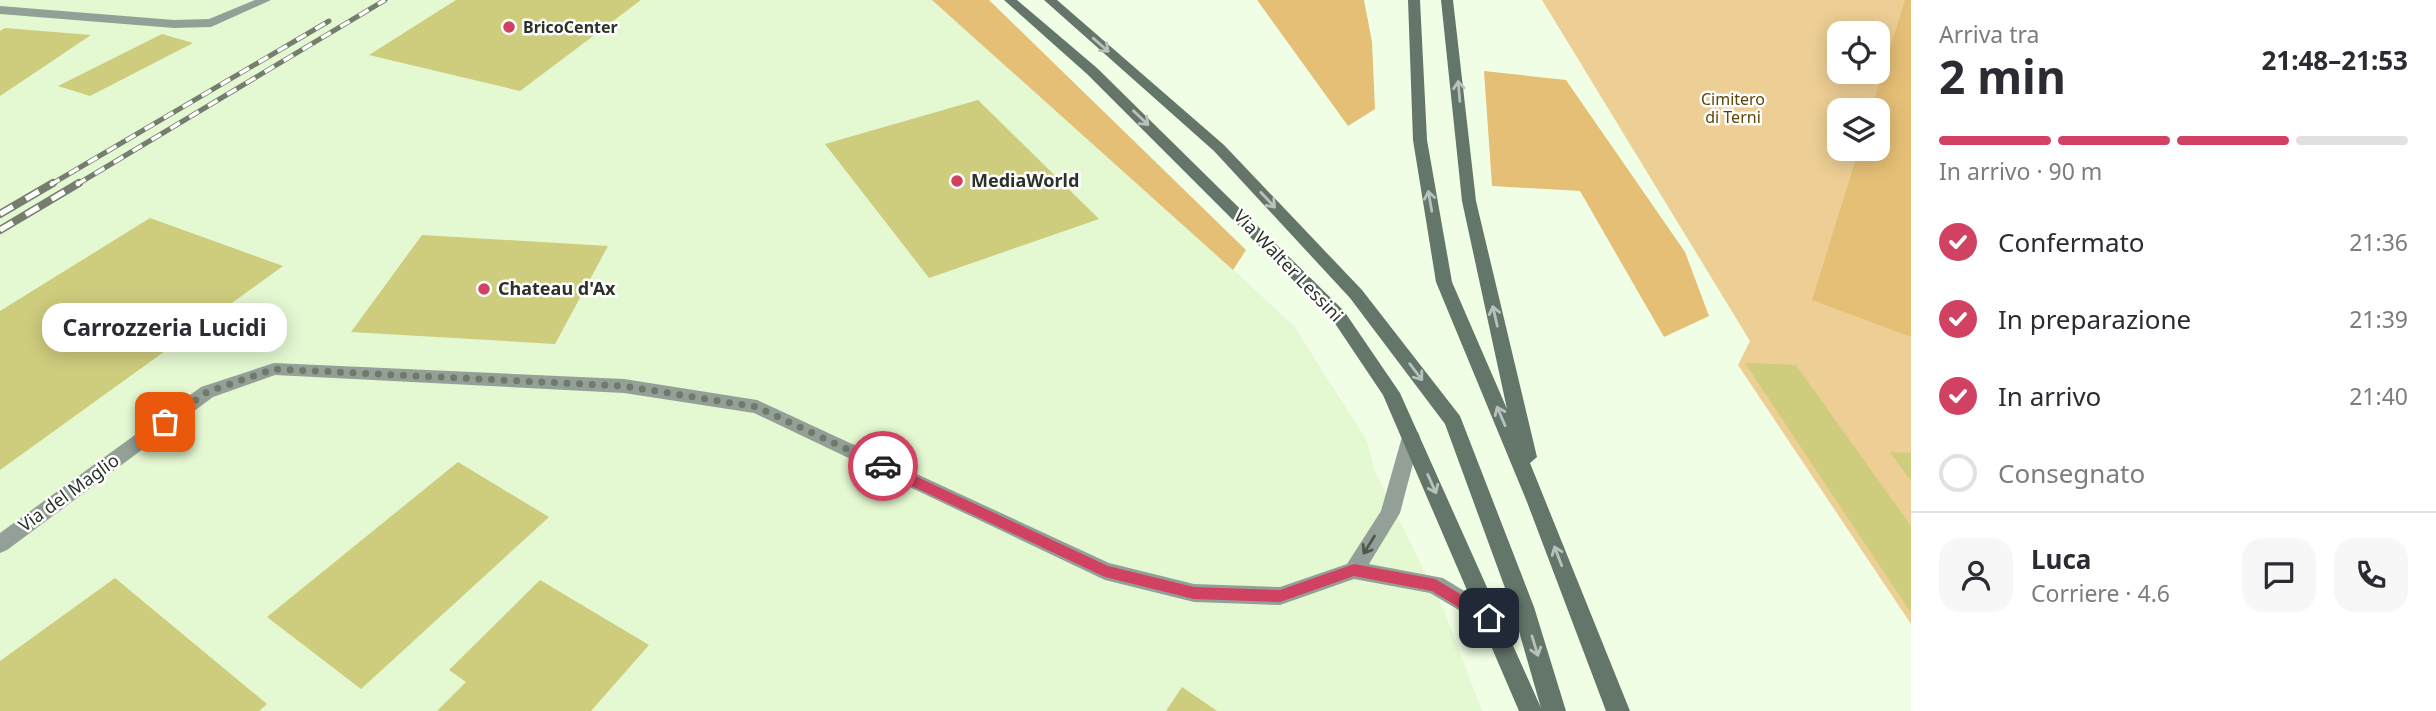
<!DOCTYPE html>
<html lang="it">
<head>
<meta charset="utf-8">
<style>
	:root { --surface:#fff; --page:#f7f7f7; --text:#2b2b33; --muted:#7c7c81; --line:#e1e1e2; --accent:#d14161 }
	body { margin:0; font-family:"Noto Sans",sans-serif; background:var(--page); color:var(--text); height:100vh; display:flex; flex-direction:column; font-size:26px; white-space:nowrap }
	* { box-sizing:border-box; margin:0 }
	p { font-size:23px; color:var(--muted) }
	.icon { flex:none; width:38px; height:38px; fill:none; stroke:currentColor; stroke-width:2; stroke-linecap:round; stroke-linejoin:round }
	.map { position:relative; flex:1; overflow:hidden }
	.drawer { display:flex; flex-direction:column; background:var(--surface); width:525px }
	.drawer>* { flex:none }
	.tools { position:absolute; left:1827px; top:21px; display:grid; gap:14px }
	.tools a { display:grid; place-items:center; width:63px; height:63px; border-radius:14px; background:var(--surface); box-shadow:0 4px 18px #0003; font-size:35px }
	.pin { position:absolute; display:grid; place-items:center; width:60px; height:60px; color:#fff; margin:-30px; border-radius:14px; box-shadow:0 4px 10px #0006 }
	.courier { position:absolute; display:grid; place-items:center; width:70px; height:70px; margin:-35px; border:5px solid #d14161; border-radius:50%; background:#fff; color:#222; box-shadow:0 2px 9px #0007 }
	.bubble { position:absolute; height:49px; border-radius:21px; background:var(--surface); box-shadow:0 4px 18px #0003; font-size:23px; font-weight:700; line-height:49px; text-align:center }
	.summary em { font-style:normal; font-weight:700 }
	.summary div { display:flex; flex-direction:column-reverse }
	.summary { display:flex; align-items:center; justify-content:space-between; height:119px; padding:0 28px }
	h1 { font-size:46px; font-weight:700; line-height:52px }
	.bar { display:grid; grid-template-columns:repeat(4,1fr); gap:10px 7px; align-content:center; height:84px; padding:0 28px }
	.bar i { height:9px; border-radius:5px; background:var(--line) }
	.bar .selected { background:var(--accent) }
	.bar p { grid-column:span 4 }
	.line { display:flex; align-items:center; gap:18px; padding:0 28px; border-top:2px solid var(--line) }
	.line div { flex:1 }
	.round { display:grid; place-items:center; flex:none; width:74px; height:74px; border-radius:21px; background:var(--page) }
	ol { padding:0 28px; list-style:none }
	li { display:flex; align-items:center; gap:21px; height:77px }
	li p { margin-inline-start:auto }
	li .icon { padding:7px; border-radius:50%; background:var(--accent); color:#fff; stroke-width:4 }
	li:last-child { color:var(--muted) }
	li i { width:38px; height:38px; border:4px solid var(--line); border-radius:50% }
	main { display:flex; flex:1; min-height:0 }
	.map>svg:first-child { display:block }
</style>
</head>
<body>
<main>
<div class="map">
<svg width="1911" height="711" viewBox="0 0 1911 711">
	<rect width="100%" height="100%" fill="#f0fee5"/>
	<path fill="#e4f8d2" d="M0,0H932L1157,199L1294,326L1367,441L1374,469L1445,613L1482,711H0Z"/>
	<path fill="#edce94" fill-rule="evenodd" d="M1542,0H1911V624L1738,365L1750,341ZM1839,33H1878V72H1839ZM1839,110H1878V149H1839Z"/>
	<g fill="#e5bf76">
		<path d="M932,0H989L1246,250L1233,270Z"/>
		<path d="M1257,0H1364L1372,42L1375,109L1348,126Z"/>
		<path d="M1905,0H1911V337L1812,300L1859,149H1878V110H1871Z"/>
		<path d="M1484,71L1566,80L1685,252L1709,316L1664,337L1580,191L1492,186Z"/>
	</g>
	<g fill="#cecc7d">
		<path d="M456,0H641L520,91L369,55Z"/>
		<path d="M5,28L91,35L0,96V31Z"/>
		<path d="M162,34L193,43L90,96L58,86Z"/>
		<path d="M978,100L1099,219L929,278L825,144Z"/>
		<path d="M150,218L283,266L0,470V311Z"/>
		<path d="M422,235L608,246L555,344L351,332Z"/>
		<path d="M1745,363L1796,365L1911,526V613Z"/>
		<path d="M1890,452L1911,453V481Z"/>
		<path d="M458,462L549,517L361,689L267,617Z"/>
		<path d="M115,578L267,704L259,711H0V661Z"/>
		<path d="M540,580L649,645L591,711H437L466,682L449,670Z"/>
		<path d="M1182,687L1217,711H1166Z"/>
	</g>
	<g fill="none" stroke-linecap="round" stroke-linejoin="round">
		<g fill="#93a097" fill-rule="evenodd">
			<path d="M255,0H271L211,27L174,28L0,14V6L174,20L209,19Z"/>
			<path d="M274,363L624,379L757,400L1109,563L1194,584L1280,587L1347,564L1381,511L1402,437L1404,432H1418L1420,437L1400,513L1369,564L1443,578L1497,611L1500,618L1497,625L1489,628L1430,593L1354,579L1280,605L1194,602L1105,580L754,413L624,393L275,375L213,397L7,550L0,553V533L201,387Z"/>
		</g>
		<g fill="#637669" fill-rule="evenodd">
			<path d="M1004,0H1017L1097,68L1344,311L1400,393L1541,708L1512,607L1445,424L1350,298L1214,151L1044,0H1057L1224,145L1362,290L1460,416L1534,607L1566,711H1519L1383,395L1332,319L1087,74Z"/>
			<path d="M1408,0H1420L1427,140L1452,282L1507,409L1462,201L1441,0H1453L1476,201L1537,457L1530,463L1630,711H1606L1527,502L1436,282L1413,140Z"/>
		</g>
		<defs>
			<g id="rail-far1">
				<path d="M50,185L329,21"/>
				<path d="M76,185L385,0"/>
			</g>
			<g id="rail">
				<path d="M0,214L53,183"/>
				<path d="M0,230L79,183"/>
			</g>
		</defs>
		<use href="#rail-far1" stroke="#757e6e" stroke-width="5"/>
		<use href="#rail" stroke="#757e6e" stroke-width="8"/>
		<use href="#rail-far1" stroke="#fff" stroke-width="3.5" stroke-dasharray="11" stroke-linecap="butt"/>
		<use href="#rail" stroke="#fff" stroke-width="5" stroke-dasharray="15" stroke-linecap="butt"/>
	</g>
	<defs><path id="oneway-shaft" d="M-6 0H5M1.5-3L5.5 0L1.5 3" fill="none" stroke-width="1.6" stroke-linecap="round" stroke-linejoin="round" transform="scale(1.75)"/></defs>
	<g stroke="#b9c1bc">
		<use href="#oneway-shaft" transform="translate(1101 45) rotate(41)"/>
		<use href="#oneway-shaft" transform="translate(1459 91) rotate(-95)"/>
		<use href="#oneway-shaft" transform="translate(1141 118) rotate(44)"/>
		<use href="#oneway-shaft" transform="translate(1268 200) rotate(47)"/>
		<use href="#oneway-shaft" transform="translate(1430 201) rotate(-100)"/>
		<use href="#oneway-shaft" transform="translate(1495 316) rotate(-103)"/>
		<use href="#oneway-shaft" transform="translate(1416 372) rotate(53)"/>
		<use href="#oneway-shaft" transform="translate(1501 416) rotate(-113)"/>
		<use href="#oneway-shaft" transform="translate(1432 484) rotate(66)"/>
		<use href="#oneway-shaft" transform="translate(1558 556) rotate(-111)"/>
		<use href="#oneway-shaft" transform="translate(1535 646) rotate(73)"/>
	</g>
	<use stroke="#50584e" href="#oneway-shaft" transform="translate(1369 545) rotate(122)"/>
	<path fill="#d14161" d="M883,461L1108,566L1194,587L1280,590L1354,564L1435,579L1494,614L1497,618L1494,623H1484L1432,591L1354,576L1280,602L1194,599L1105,577L878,470L876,466Z"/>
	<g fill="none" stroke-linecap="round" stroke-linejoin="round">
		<path stroke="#71796a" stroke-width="7" stroke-dasharray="0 12.6" d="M165,422L207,392L274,369L624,386L757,407L883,466"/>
	</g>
	<g fill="#d14161" stroke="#fff" stroke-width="2.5">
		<circle cx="509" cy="27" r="7"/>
		<circle cx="957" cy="181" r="7"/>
		<circle cx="484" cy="289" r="7"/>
	</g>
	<g text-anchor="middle" stroke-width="5" stroke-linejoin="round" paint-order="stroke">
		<g font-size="16" font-weight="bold" fill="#2c3227" stroke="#fff" text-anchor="start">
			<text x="523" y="33">BricoCenter</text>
		</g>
		<g font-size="16" fill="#5d4409" stroke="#fff">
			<text x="1733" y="105">Cimitero<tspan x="1733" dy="18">di Terni</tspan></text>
		</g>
		<g font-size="18" font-weight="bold" fill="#2c3227" stroke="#fff" text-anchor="start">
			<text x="971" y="187">MediaWorld</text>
			<text x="498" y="295">Chateau d'Ax</text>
		</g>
		<g font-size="18" fill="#2c3227" stroke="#fff">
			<text transform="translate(1288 266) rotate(46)" y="6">Via Walter Lessini</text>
			<text transform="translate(69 493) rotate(-36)" y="6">Via del Maglio</text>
		</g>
	</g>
</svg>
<div class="tools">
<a><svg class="icon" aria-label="locate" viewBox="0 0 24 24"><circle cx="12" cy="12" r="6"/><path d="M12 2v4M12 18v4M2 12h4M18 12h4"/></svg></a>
<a><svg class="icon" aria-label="layers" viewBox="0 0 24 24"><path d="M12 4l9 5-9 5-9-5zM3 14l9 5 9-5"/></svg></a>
</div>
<div class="pin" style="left:165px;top:422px;background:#ea580c"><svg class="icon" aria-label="bag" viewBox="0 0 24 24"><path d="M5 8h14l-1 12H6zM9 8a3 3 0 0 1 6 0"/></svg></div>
<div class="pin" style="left:1489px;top:618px;background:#1f2937"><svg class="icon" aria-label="home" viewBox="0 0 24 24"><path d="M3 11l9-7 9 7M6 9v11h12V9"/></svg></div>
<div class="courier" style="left:883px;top:466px"><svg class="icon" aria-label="car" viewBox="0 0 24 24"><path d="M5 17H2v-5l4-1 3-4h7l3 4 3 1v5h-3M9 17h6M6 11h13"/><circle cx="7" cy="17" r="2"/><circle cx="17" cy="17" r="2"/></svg></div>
<div class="bubble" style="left:42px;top:303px;width:245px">Carrozzeria Lucidi</div>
</div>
<section class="drawer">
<div class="summary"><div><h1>2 min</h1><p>Arriva tra</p></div><em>21:48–21:53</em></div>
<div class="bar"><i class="selected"></i><i class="selected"></i><i class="selected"></i><i></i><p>In arrivo · 90 m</p></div>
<ol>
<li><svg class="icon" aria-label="check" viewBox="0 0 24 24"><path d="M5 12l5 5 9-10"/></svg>Confermato<p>21:36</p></li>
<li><svg class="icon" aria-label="check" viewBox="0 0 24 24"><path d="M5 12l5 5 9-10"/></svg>In preparazione<p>21:39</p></li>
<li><svg class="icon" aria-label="check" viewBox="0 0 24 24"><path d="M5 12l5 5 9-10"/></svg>In arrivo<p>21:40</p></li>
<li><i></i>Consegnato</li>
</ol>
<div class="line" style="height:126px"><a class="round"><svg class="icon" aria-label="person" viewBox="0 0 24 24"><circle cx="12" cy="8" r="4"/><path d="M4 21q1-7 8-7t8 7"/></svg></a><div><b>Luca</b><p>Corriere · 4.6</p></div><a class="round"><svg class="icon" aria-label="chat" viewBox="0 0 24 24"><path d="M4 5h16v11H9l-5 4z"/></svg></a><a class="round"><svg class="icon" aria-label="phone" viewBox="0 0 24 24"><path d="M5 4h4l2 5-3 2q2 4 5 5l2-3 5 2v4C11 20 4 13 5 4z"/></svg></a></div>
</section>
</main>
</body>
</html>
